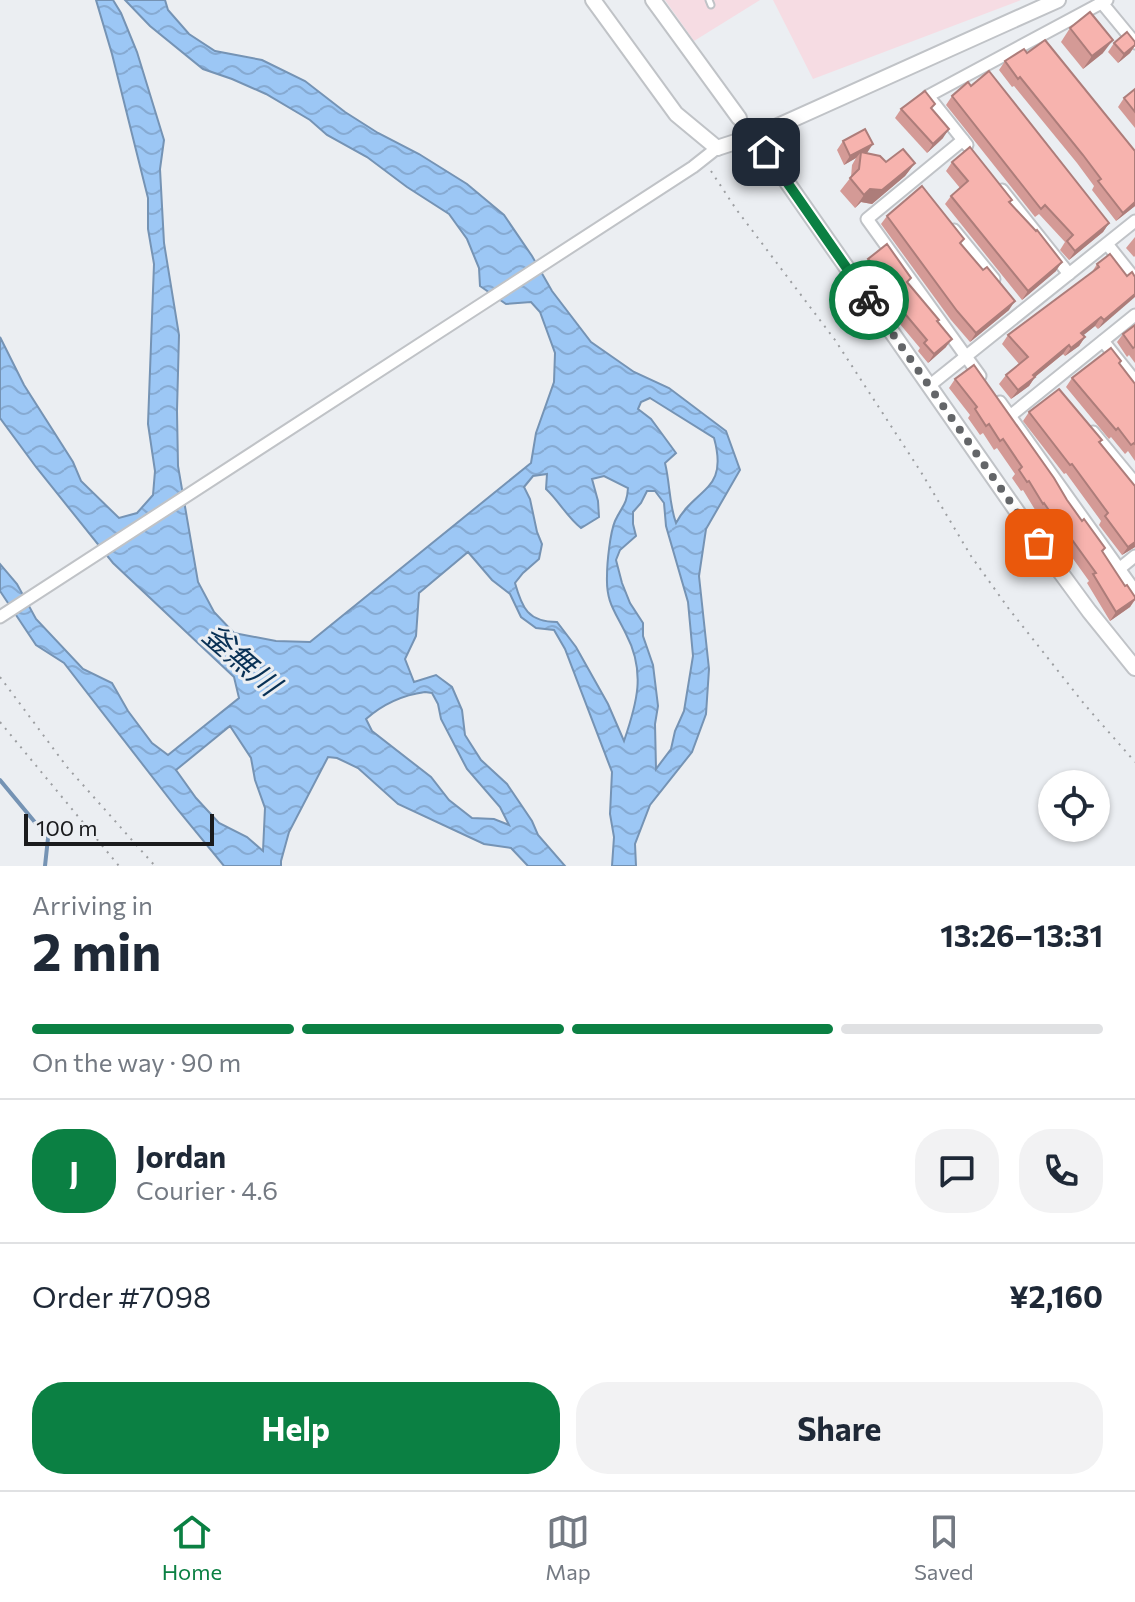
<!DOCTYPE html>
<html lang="en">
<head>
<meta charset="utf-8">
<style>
	:root { --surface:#fff; --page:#f2f2f3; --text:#1f2937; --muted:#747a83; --line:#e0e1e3; --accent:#0b8043 }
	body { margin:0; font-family:Commissioner,"Noto Sans JP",sans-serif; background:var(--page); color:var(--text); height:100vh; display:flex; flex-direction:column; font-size:30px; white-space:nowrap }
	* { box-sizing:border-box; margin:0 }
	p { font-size:26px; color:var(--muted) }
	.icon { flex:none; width:44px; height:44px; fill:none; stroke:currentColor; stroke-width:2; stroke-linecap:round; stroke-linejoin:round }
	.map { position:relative; height:866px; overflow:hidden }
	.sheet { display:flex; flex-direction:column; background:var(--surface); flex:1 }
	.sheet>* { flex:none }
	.fabs { position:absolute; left:1038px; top:770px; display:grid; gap:16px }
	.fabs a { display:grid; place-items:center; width:72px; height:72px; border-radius:50%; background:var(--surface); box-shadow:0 2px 6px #0004; font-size:40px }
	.scale { position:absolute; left:24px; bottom:20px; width:190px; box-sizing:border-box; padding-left:8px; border:4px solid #1a1b1d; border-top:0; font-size:22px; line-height:28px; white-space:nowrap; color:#1a1b1d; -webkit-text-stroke:6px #ebeef2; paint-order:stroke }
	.pin { position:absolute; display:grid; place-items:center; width:68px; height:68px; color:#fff; margin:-34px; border-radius:16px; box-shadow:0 4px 12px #0006 }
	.courier { position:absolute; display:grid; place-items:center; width:80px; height:80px; margin:-40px; border:6px solid #0b8043; border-radius:50%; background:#fff; color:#222; box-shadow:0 2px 10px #0007 }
	.overview em { font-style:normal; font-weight:700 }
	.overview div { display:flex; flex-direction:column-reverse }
	.overview { display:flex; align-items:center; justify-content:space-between; height:136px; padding:0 32px }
	h1 { font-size:52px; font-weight:700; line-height:60px }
	.bar { display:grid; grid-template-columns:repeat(4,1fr); gap:12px 8px; align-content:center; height:96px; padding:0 32px }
	.bar i { height:10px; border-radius:6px; background:var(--line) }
	.bar .selected { background:var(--accent) }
	.bar p { grid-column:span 4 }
	.line { display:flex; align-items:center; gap:20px; padding:0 32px; border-top:2px solid var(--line) }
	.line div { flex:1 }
	.round { display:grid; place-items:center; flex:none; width:84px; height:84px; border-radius:32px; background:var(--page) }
	.button { display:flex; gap:16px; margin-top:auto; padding:16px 32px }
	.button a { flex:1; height:92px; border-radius:32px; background:var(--accent); color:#fff; font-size:32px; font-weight:700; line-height:92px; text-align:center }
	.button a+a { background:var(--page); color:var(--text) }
	.tab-bar { display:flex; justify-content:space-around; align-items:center; height:112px; border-top:2px solid var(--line); background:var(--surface); font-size:22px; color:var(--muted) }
	.tab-bar a { display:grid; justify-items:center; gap:4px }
	.tab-bar .selected { color:var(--accent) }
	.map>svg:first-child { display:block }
</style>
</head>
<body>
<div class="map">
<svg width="1135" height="866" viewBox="0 0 1135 866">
	<defs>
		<pattern id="water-waves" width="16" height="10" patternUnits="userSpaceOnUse" patternTransform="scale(2)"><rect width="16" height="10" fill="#9cc7f5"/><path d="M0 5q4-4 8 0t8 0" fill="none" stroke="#86aad2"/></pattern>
	</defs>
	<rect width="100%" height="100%" fill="#ebeef2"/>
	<g fill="#f6dce3">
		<path d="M665,0H760L694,41Z"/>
		<path d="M773,0H1021L813,79Z"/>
	</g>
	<path fill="url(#water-waves)" stroke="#7593b4" stroke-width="2" fill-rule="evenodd" d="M96,0H113L121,13L137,52L164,140L160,169L164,243L179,335L177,411L178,466L198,582L214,612L234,633L276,641L310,642L531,463L536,433L554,382L555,353L540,312L531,302L506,304L480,286L479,268L467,239L449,214L407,187L367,157L327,135L310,120L266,94L232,79L203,69L150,26L125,0H165L168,10L189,34L215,51L262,60L305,81L345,112L378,133L419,154L467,184L504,215L532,256L552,291L591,342L634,372L669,388L726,431L740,470L706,529L699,576L709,669L706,714L692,752L650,805L635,844L636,866H612L614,837L610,814L612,772L565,649L554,630L536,628L521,617L510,594L492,580L468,552L419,593L416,636L405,659L414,682L436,675L452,687L462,710L465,735L481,760L507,784L532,821L538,835L565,866H528L511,848L484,844L398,804L358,768L337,758L328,757L289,832L281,861V866H224L178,810L64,663L36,645L0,591V564L17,584L36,619L83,669L112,683L128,711L152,743L168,755L239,698L234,677L113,563L36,467L0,418V337L24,385L73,462L81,481L119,518L137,513L153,495L155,471L148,424L154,264L148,229V198L112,54ZM650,398L714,438C729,492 695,487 676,523C669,504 670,483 665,463L676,453L651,419L638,409L641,402ZM547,474L546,489C559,501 567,517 581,528L599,517L598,501L592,479L604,476L628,488C627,505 622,506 615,521C610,533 607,563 607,576C606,603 615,611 626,634C646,672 637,703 624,741L608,704L576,647L557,622C528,622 522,608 515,583L523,573L539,559L542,544L537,532L530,499L524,487L533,476ZM647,491H655L664,503L666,526L688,602L693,656L684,711L675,731L671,749L656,769L655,724L658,706L653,665L643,636V623L630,603L622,583L616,560L620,550L636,536L633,524V512L641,503ZM425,692L432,693L438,704L441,719L467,769L500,807L509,825L494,819L472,818L449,800L431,777L372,731L366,719C383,704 403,695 425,692ZM230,726L251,758L255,780L265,808L263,851L247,837L219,823L196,798L176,770Z"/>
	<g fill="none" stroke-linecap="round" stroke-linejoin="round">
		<path stroke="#7593b4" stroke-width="4" d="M0,780L48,838L45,866"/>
		<path stroke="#ccced2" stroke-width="14" stroke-dasharray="14 7" stroke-linecap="butt" d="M739,118L766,152"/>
		<defs>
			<path id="service" d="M709,0L711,5"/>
			<g id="minor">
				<path d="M1102,3L1135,43"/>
				<path d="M963,140L867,219L980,376"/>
				<path d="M967,145L928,96L1107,0"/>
				<path d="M1002,190L1069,274"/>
				<path d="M954,230L994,279"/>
				<path d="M1107,244L1135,279"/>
				<path d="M1103,341L1135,381"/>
				<path d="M929,386L1135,221"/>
				<path d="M1000,402L1135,591"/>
				<path d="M1010,416L1135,315"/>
				<path d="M1093,432L1135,483"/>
				<path d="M1119,569L1135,556"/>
				<path d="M0,617L693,167L717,148"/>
			</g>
			<g id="tertiary">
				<path d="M653,0L739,118"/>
				<path d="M717,148L760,134L1058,0"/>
				<path d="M766,152L1039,543L1089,611L1135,668"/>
			</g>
			<path id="secondary" d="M593,0L676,114L717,148"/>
		</defs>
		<use href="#service" stroke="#c0c3c7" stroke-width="9"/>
		<use href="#minor" stroke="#c0c3c7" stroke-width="15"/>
		<use href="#tertiary" stroke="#c0c3c7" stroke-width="18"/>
		<use href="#secondary" stroke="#c0c3c7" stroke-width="18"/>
		<g stroke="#9d9fa2" stroke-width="2" stroke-dasharray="2 6" stroke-linecap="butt">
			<path d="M711,171L736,209L835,340L921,472L971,556L1009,609L1085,705L1135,762"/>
			<path d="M0,677L67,767L155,866"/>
			<path d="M0,722L119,866"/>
		</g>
		<use href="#service" stroke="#fff" stroke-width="5"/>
		<use href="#minor" stroke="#fff" stroke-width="11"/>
		<use href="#tertiary" stroke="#fff" stroke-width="14"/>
		<use href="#secondary" stroke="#fff" stroke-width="14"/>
	</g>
	<g fill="#d49a96">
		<path d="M1070,28L1103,53L1083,69L1061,42Z"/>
		<path d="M1135,42V46L1130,53L1118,63L1108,52L1114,43Z"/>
		<path d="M1024,49L1135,206L1116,221L1092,190L1094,186L1077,163L1014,86L1012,87L999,70L1005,61Z"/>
		<path d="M1135,89V128L1118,107L1124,98Z"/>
		<path d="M952,96L1109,223L1103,232L1069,260L1060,250L1065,242L1039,214L1035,217L946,105Z"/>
		<path d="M901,109L943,138L927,153L895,118Z"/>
		<path d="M843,141L886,162L915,163L905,176L872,204L861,202L855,208L840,191L851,177L852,165L856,158L844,165L837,150Z"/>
		<path d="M952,162L1012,200L1010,203L1056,271L1022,300L945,204L951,196L960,188L946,171Z"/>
		<path d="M887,216L961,244L1009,310L970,342L951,320L881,224Z"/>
		<path d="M1135,237V256L1134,257L1126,248Z"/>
		<path d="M868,259L908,283L938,322L946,347L928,363L918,351L920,348L889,311L892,307L878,291L879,288L862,268Z"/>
		<path d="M1097,264L1127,276L1135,277L1098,329L1095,326L1083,335L1085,337L1079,346L1065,356L1063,354L1035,377L1029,386L1011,399L999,384L1006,375L1019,364L1002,344L1008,335L1092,272Z"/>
		<path d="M1135,325V363L1129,355L1127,357L1117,342L1123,334Z"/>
		<path d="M1119,364L1135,384V461L1128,451L1125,454L1111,437L1109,439L1066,387L1072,378Z"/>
		<path d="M955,379L1067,500L1125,586L1135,597V600L1130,607L1110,621L1087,583L1089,581L1056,535L1055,536L1038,512L1037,513L1023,490L1021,491L1012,478L1015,474L997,448L994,450L983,433L980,435L968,418L970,415L949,388Z"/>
		<path d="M1029,412L1102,440L1100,443L1135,547L1122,555L1099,525L1101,521L1066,473L1064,474L1023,421Z"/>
	</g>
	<g fill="#ad7d7a">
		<path d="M1113,40L1103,53L1083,69L1092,56Z"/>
		<path d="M1135,45L1130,53L1118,63L1124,54Z"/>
		<path d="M949,129L943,138L927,153L933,144Z"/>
		<path d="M873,144L867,153L861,152L856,158L844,165L850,156Z"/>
		<path d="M915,163L905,176L872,204L861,202L855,208L864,195L870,189Z"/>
		<path d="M1135,202V206L1116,221L1123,213Z"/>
		<path d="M1109,223L1103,232L1069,260L1075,251Z"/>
		<path d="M1062,262L1056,271L1022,300L1028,291Z"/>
		<path d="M1135,294V297L1098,329L1104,320Z"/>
		<path d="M1015,301L1009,310L970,342L976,333Z"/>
		<path d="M1101,317L1095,326L1075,342L1081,333Z"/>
		<path d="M1085,337L1079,346L1065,356L1071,348Z"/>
		<path d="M952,339L946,347L928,363L934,354Z"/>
		<path d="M1069,345L1063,354L1035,377L1029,386L1011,399L1018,390L1033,375Z"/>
		<path d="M1135,542V547L1122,555L1128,547Z"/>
		<path d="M1135,599L1130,607L1110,621L1116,612Z"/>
	</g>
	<g fill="#f7b3ae" stroke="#ad7d7a" stroke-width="2">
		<path d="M1090,12L1113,40L1092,56L1070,28Z"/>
		<path d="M1127,32L1135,42V45L1124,54L1114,43Z"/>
		<path d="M1045,40L1135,151V202L1123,213L1098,181L1101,179L1083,155L1020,77L1018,79L1005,61L1024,49L1027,53Z"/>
		<path d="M989,71L1109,223L1075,251L1067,241L1073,235L1045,205L1041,209L952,96L968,82L971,86Z"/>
		<path d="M1135,89V112L1124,98Z"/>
		<path d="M925,91L935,104L931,108L949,129L933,144L901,109Z"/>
		<path d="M865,129L873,144L850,156L843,141Z"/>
		<path d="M970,147L1012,200L1009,202L1036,231L1037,230L1062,262L1028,291L951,196L968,181L952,162Z"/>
		<path d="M903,149L915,163L882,190L870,189L864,195L850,178L859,169L861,152L880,156L886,162Z"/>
		<path d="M922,186L964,239L960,243L983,270L987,267L1015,301L976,333L957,311L887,216Z"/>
		<path d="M887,244L911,278L907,282L939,320L937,321L952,339L934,354L924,343L927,340L895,302L899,299L884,282L886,280L868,259Z"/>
		<path d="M1110,254L1127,276L1132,272L1135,277V294L1104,320L1101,317L1081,333L1085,337L1071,348L1069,345L1033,375L1035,377L1018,390L1006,375L1028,357L1008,335L1099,267L1097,264Z"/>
		<path d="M1135,325V347L1133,348L1123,334Z"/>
		<path d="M1111,348L1121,361L1119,363L1135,384V444L1134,443L1131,445L1118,428L1116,430L1072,378Z"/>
		<path d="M974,365L1054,478L1067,500L1082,521L1084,519L1105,548L1102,551L1125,586L1127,585L1135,597V599L1116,612L1093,574L1096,573L1062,526L1061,528L1044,503L1043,504L1029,481L1027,482L1019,470L1022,467L1003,439L1000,441L989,424L986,426L975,409L977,407L955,379Z"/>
		<path d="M1059,389L1102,440L1099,442L1135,486V542L1128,547L1105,516L1108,513L1072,464L1070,465L1029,412Z"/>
	</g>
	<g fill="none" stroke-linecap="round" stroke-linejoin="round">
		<path stroke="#636568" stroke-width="8" stroke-dasharray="0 14.4" d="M869,300L1039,543"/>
		<path stroke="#0b8043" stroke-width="10" d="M766,152L869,300"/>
	</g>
	<g text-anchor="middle" stroke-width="6" stroke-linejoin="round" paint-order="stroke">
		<g font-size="30" font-style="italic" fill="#093155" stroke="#ebeef2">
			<text transform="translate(241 660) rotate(41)" y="10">釜無川</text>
		</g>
	</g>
</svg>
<div class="fabs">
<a><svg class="icon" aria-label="locate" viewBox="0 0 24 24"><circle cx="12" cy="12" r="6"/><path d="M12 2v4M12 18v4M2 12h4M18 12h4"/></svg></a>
</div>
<div class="scale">100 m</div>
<div class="pin" style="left:1039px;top:543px;background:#ea580c"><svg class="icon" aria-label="bag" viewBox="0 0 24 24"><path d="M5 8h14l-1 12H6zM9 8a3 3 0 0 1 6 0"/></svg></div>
<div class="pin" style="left:766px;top:152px;background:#1f2937"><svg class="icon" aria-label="home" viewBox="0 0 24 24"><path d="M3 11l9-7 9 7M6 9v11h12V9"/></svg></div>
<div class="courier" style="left:869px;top:300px"><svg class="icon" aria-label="bike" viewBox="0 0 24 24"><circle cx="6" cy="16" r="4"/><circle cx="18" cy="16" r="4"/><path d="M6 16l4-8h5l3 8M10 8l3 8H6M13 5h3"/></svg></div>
</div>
<section class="sheet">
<div class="overview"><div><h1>2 min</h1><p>Arriving in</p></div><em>13:26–13:31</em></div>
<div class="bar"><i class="selected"></i><i class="selected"></i><i class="selected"></i><i></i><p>On the way · 90 m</p></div>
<div class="line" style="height:144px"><b class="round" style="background:var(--accent);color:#fff">J</b><div><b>Jordan</b><p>Courier · 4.6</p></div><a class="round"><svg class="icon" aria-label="chat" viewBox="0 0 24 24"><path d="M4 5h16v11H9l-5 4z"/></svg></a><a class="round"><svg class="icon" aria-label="phone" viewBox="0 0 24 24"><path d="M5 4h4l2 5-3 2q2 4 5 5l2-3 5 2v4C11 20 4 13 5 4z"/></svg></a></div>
<div class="line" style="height:104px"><div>Order #7098</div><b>¥2,160</b></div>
<div class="button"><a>Help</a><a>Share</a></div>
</section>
<nav class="tab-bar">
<a class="selected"><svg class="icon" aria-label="home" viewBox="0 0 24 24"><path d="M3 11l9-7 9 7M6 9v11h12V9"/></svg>Home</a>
<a><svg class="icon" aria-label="map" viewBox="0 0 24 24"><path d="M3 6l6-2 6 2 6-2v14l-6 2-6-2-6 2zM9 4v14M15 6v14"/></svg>Map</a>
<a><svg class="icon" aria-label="saved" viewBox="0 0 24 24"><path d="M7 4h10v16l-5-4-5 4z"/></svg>Saved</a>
</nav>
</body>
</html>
